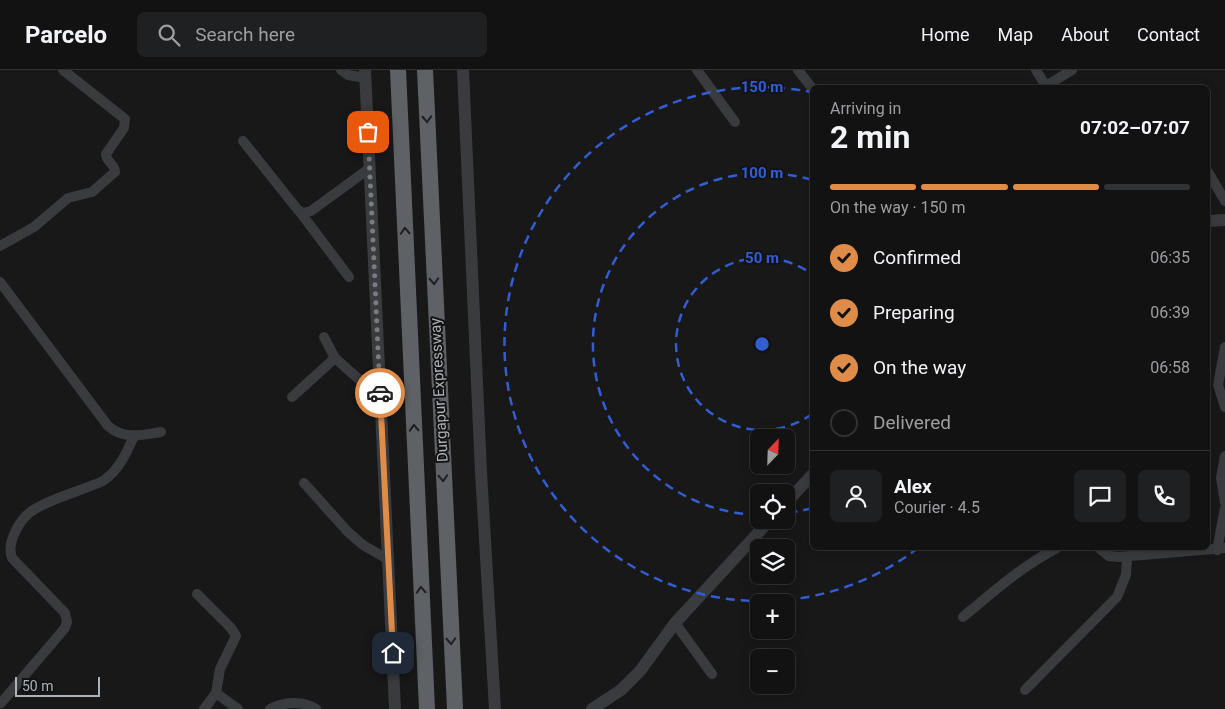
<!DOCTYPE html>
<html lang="en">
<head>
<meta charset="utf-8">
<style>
	:root { --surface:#121213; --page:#1f2021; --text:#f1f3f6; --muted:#9c9ea0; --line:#313233; --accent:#e08c49 }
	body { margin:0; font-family:Roboto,sans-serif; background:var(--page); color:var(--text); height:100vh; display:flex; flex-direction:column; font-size:19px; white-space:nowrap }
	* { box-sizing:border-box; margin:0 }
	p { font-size:16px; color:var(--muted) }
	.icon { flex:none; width:28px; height:28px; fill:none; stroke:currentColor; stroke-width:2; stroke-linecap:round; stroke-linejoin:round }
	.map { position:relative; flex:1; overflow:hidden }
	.sheet { position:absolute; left:810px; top:15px; width:400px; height:465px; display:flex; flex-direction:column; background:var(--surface); border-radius:8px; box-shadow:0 2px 12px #0003,0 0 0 1px var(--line) }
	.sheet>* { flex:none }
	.needle { width:32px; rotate:23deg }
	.controls { position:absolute; left:750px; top:359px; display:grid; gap:10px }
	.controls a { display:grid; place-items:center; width:45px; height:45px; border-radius:8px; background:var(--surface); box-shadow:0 2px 12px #0003,0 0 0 1px var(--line); font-size:25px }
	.scale { position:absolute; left:15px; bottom:12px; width:85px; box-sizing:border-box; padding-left:5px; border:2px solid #abb2b8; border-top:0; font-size:14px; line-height:18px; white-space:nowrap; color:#abb2b8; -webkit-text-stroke:4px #131314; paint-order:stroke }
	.pin { position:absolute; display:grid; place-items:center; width:42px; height:42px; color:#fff; margin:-21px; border-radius:10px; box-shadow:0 2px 8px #0006 }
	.courier { position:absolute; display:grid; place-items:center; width:50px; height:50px; margin:-25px; border:4px solid #e08c49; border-radius:50%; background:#fff; color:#222; box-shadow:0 1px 6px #0007 }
	.summary em { font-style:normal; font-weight:700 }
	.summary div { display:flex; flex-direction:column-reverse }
	.summary { display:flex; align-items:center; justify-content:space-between; height:85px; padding:0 20px }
	h1 { font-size:32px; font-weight:700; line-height:38px }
	.bar { display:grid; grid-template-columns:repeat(4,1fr); gap:8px 5px; align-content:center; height:60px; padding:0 20px }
	.bar i { height:6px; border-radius:4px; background:var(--line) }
	.bar .selected { background:var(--accent) }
	.bar p { grid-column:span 4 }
	.line { display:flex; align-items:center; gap:12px; padding:0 20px; border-top:1px solid var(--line) }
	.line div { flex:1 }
	.round { display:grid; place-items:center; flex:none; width:52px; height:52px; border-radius:8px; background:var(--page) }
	ol { padding:0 20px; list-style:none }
	li { display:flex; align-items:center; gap:15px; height:55px }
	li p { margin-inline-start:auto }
	li .icon { padding:5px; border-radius:50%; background:var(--accent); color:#111; stroke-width:4 }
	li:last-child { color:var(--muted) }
	li i { width:28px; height:28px; border:2px solid var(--line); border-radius:50% }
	header { display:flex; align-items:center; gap:30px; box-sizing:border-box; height:70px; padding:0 25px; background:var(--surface); border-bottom:1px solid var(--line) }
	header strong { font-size:24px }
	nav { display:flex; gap:28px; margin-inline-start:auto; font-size:18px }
	.search { width:350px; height:45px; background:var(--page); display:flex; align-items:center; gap:12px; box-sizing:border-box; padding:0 18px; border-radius:8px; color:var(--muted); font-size:19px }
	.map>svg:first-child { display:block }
</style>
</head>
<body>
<header>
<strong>Parcelo</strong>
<div class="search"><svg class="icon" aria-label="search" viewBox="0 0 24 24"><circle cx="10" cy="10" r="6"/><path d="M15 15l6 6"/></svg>Search here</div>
<nav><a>Home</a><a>Map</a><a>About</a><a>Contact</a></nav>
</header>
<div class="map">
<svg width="1225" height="639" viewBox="0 0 1225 639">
	<rect width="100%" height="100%" fill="#181819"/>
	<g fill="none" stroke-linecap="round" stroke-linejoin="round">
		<g stroke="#393b3e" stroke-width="10">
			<path d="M341,0L348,5L365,8"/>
			<path d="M697,0L735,52"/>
			<path d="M798,0L812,18"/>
			<path d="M1036,0L1047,18"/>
			<path d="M1046,16L1072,0"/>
			<path d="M243,71L298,140L303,143L311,141L370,98"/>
			<path d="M1208,102L1225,131"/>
			<path d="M300,142L349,207"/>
			<path d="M0,176L34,157L68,128L92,122L115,102C115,94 106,92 106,84L124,58L125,49L63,0"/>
			<path d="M0,212L108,356C124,370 141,365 161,362"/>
			<path d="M324,267L335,288L380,328"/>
			<path d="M1225,277L1218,315L1225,337"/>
			<path d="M292,327L335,288"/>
			<path d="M1225,386L1221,408L1225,433"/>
			<path d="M304,413L348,462L363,475L389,490"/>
			<path d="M1099,478L1109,486L1119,487L1225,478"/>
			<path d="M1217,480L1225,438"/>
			<path d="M197,524L231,558L236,566L220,599L216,623L204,639"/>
			<path d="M963,547C993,522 1022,496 1057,478"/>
			<path d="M675,553L712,604"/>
			<path d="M1025,620L1117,527L1126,505L1127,487"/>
			<path d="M216,623L238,639"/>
			<path d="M1,633L65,558L67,552L65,543L12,488C6,473 20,447 35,439C55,427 81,421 103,411C119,400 126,384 134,366"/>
			<path d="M270,639C284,632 302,630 316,639"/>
		</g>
		<g stroke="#393b3e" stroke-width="12">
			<path d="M365,0L395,639"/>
			<path d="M463,0L481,402L495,639"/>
			<path d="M1208,151L1225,150"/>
			<path d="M786,433L812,405"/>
			<path d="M592,639L621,620L640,601L675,553L770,450"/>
		</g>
		<g stroke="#5e6266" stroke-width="16">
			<path d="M398,0L427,639"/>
			<path d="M425,0L455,639"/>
		</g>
	</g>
	<defs><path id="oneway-chevron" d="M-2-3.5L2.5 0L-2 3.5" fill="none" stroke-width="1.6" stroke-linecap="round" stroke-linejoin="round" transform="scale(1.25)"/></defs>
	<g stroke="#1e1f20">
		<use href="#oneway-chevron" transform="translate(427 49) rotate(87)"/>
		<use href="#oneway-chevron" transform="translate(405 161) rotate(-93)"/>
		<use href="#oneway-chevron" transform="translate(434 211) rotate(87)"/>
		<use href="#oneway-chevron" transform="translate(414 358) rotate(-93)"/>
		<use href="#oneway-chevron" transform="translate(443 408) rotate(87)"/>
		<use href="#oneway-chevron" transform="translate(421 520) rotate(-93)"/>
		<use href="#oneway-chevron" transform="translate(451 571) rotate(87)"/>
	</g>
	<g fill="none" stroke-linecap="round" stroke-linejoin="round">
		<path stroke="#787c80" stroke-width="5" stroke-dasharray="0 9" d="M368,62L380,323"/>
		<path stroke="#e08c49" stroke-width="6" d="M380,323L393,583"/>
	</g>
	<g fill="none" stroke="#325dd3" stroke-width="2.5" stroke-dasharray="9 6">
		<path d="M812 344A86 86 0 1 1 812 204"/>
		<path d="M812 438A171 171 0 0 1 787 443M758 445A171 171 0 1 1 812 110"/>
		<path d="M918 478A257 257 0 1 1 811 22"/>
	</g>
	<g text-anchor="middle" stroke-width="4" stroke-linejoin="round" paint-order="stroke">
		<g font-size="15" fill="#abb2b8" stroke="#131314">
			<text transform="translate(439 320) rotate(-93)" y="5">Durgapur Expressway</text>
		</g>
	</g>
	<circle cx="762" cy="274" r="8" fill="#325dd3" stroke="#131314" stroke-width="2.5"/>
	<g font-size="15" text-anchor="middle" font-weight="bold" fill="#325dd3" stroke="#131314" stroke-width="4" stroke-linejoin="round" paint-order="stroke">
		<text x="762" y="22">150 m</text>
		<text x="762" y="108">100 m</text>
		<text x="762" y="193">50 m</text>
	</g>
</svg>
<div class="controls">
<a><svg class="needle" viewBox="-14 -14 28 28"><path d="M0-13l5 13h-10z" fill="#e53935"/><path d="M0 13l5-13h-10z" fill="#9c9ea0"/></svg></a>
<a><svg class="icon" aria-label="locate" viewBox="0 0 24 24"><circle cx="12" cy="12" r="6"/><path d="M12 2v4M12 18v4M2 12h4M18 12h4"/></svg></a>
<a><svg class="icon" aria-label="layers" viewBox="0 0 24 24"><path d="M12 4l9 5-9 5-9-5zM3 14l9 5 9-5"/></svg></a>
<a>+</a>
<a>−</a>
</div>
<div class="scale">50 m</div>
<div class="pin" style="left:368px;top:62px;background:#ea580c"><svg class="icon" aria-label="bag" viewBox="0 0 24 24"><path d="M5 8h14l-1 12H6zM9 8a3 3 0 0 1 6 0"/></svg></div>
<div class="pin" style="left:393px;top:583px;background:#1f2937"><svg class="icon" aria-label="home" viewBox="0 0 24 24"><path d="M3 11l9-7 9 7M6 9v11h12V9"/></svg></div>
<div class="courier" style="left:380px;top:323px"><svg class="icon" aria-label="car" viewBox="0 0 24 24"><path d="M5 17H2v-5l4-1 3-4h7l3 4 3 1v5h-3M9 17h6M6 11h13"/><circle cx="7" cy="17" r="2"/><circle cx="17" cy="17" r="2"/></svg></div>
<section class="sheet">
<div class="summary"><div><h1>2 min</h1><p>Arriving in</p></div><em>07:02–07:07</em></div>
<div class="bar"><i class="selected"></i><i class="selected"></i><i class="selected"></i><i></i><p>On the way · 150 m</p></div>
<ol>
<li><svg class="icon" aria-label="check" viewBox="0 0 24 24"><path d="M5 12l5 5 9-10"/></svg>Confirmed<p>06:35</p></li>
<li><svg class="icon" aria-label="check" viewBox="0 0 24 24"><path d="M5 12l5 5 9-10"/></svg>Preparing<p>06:39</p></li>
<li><svg class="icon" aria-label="check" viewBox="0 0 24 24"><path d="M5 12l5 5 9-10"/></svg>On the way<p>06:58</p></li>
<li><i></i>Delivered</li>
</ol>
<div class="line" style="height:90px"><a class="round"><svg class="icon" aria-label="person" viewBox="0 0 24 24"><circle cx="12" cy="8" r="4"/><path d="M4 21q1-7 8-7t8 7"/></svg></a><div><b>Alex</b><p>Courier · 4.5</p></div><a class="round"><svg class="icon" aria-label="chat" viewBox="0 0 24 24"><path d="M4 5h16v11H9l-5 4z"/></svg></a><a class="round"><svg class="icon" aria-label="phone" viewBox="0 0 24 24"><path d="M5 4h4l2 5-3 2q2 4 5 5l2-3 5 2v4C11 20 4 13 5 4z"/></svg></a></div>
</section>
</div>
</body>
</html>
